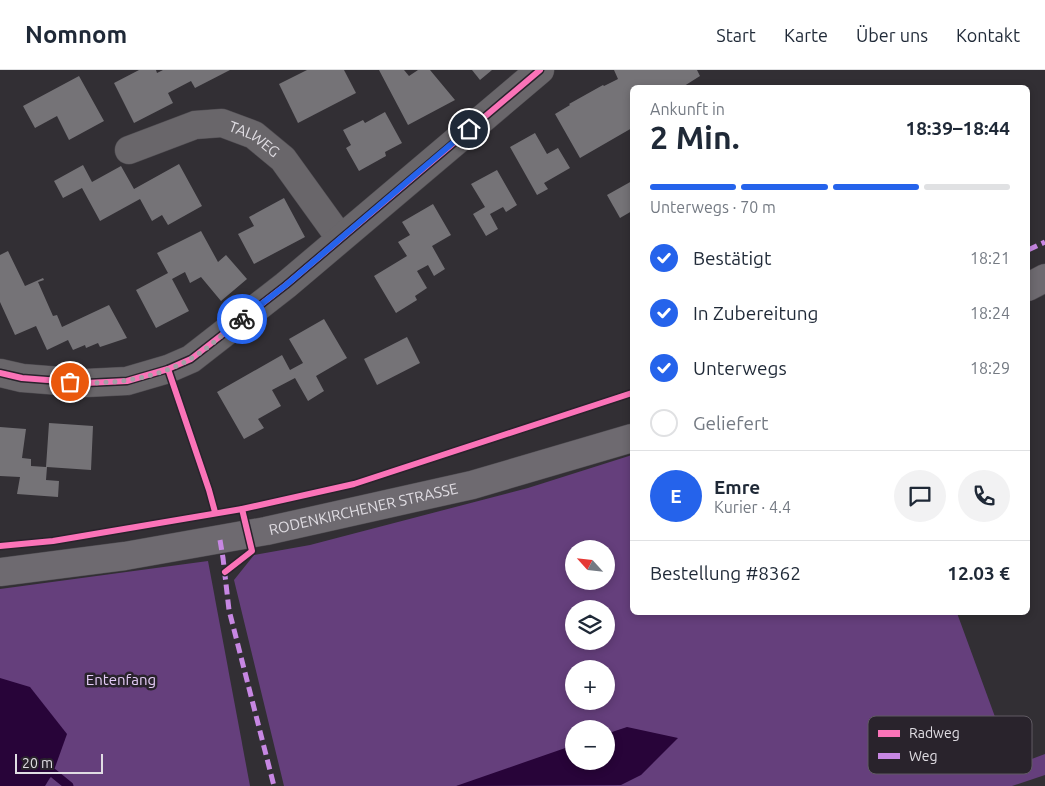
<!DOCTYPE html>
<html lang="de">
<head>
<meta charset="utf-8">
<style>
	:root { --surface:#fff; --page:#f2f2f3; --text:#1f2937; --muted:#747a83; --line:#e0e1e3; --accent:#2563eb }
	body { margin:0; font-family:Ubuntu,sans-serif; background:var(--page); color:var(--text); height:100vh; display:flex; flex-direction:column; font-size:19px; white-space:nowrap }
	* { box-sizing:border-box; margin:0 }
	p { font-size:16px; color:var(--muted) }
	.icon { flex:none; width:28px; height:28px; fill:none; stroke:currentColor; stroke-width:2; stroke-linecap:round; stroke-linejoin:round }
	.map { position:relative; flex:1; overflow:hidden }
	.side { position:absolute; left:630px; top:15px; width:400px; height:530px; display:flex; flex-direction:column; background:var(--surface); border-radius:8px; box-shadow:0 2px 8px #0003 }
	.side>* { flex:none }
	.needle { width:32px; rotate:297deg }
	.fabs { position:absolute; left:565px; top:470px; display:grid; gap:10px }
	.fabs a { display:grid; place-items:center; width:50px; height:50px; border-radius:50%; background:var(--surface); box-shadow:0 2px 8px #0003; font-size:25px }
	.scale { position:absolute; left:15px; bottom:12px; width:88px; box-sizing:border-box; padding-left:5px; border:2px solid #e0dde3; border-top:0; font-size:14px; line-height:18px; white-space:nowrap; color:#e0dde3; -webkit-text-stroke:4px #29232c; paint-order:stroke }
	.pin { position:absolute; display:grid; place-items:center; width:42px; height:42px; color:#fff; margin:-21px; border:2px solid #fff; border-radius:50%; box-shadow:0 1px 5px #0007 }
	.courier { position:absolute; display:grid; place-items:center; width:50px; height:50px; margin:-25px; border:4px solid #2563eb; border-radius:50%; background:#fff; color:#222; box-shadow:0 1px 6px #0007 }
	.overview em { font-style:normal; font-weight:700 }
	.overview div { display:flex; flex-direction:column-reverse }
	.overview { display:flex; align-items:center; justify-content:space-between; height:85px; padding:0 20px }
	h1 { font-size:32px; font-weight:700; line-height:38px }
	.bar { display:grid; grid-template-columns:repeat(4,1fr); gap:8px 5px; align-content:center; height:60px; padding:0 20px }
	.bar i { height:6px; border-radius:4px; background:var(--line) }
	.bar .on { background:var(--accent) }
	.bar p { grid-column:span 4 }
	.line { display:flex; align-items:center; gap:12px; padding:0 20px; border-top:1px solid var(--line) }
	.line div { flex:1 }
	.round { display:grid; place-items:center; flex:none; width:52px; height:52px; border-radius:26px; background:var(--page) }
	ol { padding:0 20px; list-style:none }
	li { display:flex; align-items:center; gap:15px; height:55px }
	li p { margin-inline-start:auto }
	li .icon { padding:5px; border-radius:50%; background:var(--accent); color:#fff; stroke-width:4 }
	li:last-child { color:var(--muted) }
	li i { width:28px; height:28px; border:2px solid var(--line); border-radius:50% }
	header { display:flex; align-items:center; gap:30px; box-sizing:border-box; height:70px; padding:0 25px; background:var(--surface); border-bottom:1px solid var(--line) }
	header strong { font-size:24px }
	nav { display:flex; gap:28px; margin-inline-start:auto; font-size:18px }
	.map>svg:first-child { display:block }
</style>
</head>
<body>
<header>
<strong>Nomnom</strong>
<nav><a>Start</a><a>Karte</a><a>Über uns</a><a>Kontakt</a></nav>
</header>
<div class="map">
<svg width="1045" height="716" viewBox="0 0 1045 716">
	<rect width="100%" height="100%" fill="#322f34"/>
	<g fill="#653f7c" fill-rule="evenodd">
		<path d="M632,385V542L957,543L1013,696L1045,684V705L1012,716H284L234,510L254,485L310,475L528,418ZM574,479H606V511H574ZM574,539H606V571H574ZM574,599H606V631H574ZM574,659H606V691H574Z"/>
		<path d="M208,491L250,716H0V519Z"/>
	</g>
	<g fill="#280439">
		<path d="M0,608L30,617L67,664L53,703L45,716H0Z"/>
		<path d="M627,657L678,668L641,705L621,715L456,716L574,675V691H606V664Z"/>
	</g>
	<g fill="none" stroke-linecap="round" stroke-linejoin="round">
		<path stroke="#280439" stroke-width="9" d="M42,702L53,703L69,716"/>
	</g>
	<g fill="#757377">
		<path d="M139,0H156L157,3L163,0H230L195,18L191,11L168,23L173,33L134,53L114,13Z"/>
		<path d="M307,0H344L356,23L298,53L279,14Z"/>
		<path d="M379,0H404L409,6L418,0H430L455,30L408,55Z"/>
		<path d="M472,0H492L480,10Z"/>
		<path d="M614,0H697L700,6L681,18H632V58L580,88L555,44L570,35L569,34L603,15L604,16L618,9Z"/>
		<path d="M79,6L104,51L69,70L57,46L35,58L23,36Z"/>
		<path d="M385,42L402,73L385,82L386,86L359,101L346,78L351,75L343,60L363,50L365,53Z"/>
		<path d="M535,63L547,84L558,78L570,98L544,113L548,119L537,125L510,77Z"/>
		<path d="M179,94L202,136L168,155L162,145L152,151L140,129L100,151L82,118L63,128L54,111L83,95L92,112L121,96L134,119Z"/>
		<path d="M497,100L517,135L506,142L503,137L490,144L498,159L486,166L473,144L485,137L471,114Z"/>
		<path d="M632,111V141L620,148L607,125Z"/>
		<path d="M284,128L305,167L254,194L238,164L254,156L249,147Z"/>
		<path d="M433,134L451,165L432,176L445,199L434,206L428,195L417,201L427,218L415,226L417,230L396,243L374,206L407,186L398,172L410,165L402,152Z"/>
		<path d="M201,161L218,192L226,185L247,209L221,231L201,207L190,213L185,202L172,209L189,241L156,258L136,220L168,203L157,183Z"/>
		<path d="M8,181L25,216L43,208L44,210L38,212L53,246L57,245L62,257L109,235L127,268L100,277L98,273L86,278L85,275L73,280L68,270L47,280L36,256L15,265L0,232V185Z"/>
		<path d="M324,249L347,288L316,306L324,321L308,331L295,308L272,320L281,336L258,349L264,358L244,369L217,322L282,285L290,300L303,293L289,269Z"/>
		<path d="M407,267L420,293L377,315L364,289Z"/>
		<path d="M49,353L93,356L91,400L47,397L46,410L59,411L58,427L17,424L20,407L0,406V357L26,359L22,388L31,389V396L46,397Z"/>
	</g>
	<g fill="none" stroke-linecap="round" stroke-linejoin="round">
		<defs>
			<g id="street">
				<path id="s1" d="M129,80L195,55L222,53L254,65L283,89L340,168"/>
				<path d="M0,303L22,308L86,313L127,311L168,299L191,289L286,215L540,0"/>
			</g>
			<g id="secondary">
				<path d="M1028,217L1045,208"/>
				<path id="s2" d="M0,502L125,486L266,461L472,415L632,368"/>
			</g>
		</defs>
		<use href="#street" stroke="#4e4b50" stroke-width="29"/>
		<use href="#secondary" stroke="#4e4b50" stroke-width="29"/>
		<use href="#street" stroke="#69666a" stroke-width="28"/>
		<use href="#secondary" stroke="#6e6a70" stroke-width="28"/>
		<g stroke="#c787e3" stroke-width="5" stroke-dasharray="10 5" stroke-linecap="butt">
			<path d="M1028,180L1045,172"/>
			<path d="M220,470L223,488L229,540L274,716"/>
		</g>
		<defs>
			<g id="cycleway">
				<path d="M168,299L209,420L215,442"/>
				<path d="M0,303L22,308L86,313L127,311L168,299L191,289L286,215L540,0"/>
				<path d="M0,476L53,471L242,439L354,414L632,323"/>
				<path d="M225,502L252,481L242,439"/>
			</g>
		</defs>
		<use href="#cycleway" stroke="#29232c" stroke-width="9"/>
		<use href="#cycleway" stroke="#fb73b8" stroke-width="6"/>
	</g>
	<g fill="none" stroke-linecap="round" stroke-linejoin="round">
		<path stroke="#a3a0a6" stroke-width="5" stroke-dasharray="0 9" d="M70,312C110,315 154,310 190,289C208,279 225,262 242,249"/>
		<path stroke="#2563eb" stroke-width="6" d="M242,249L286,215L469,59"/>
	</g>
	<g text-anchor="middle" stroke-width="5" stroke-linejoin="round" paint-order="stroke">
		<g font-size="15" fill="#e0dde3" stroke="#29232c">
			<text dy="5" stroke="none"><textPath href="#s1" startOffset="134">TALWEG</textPath></text>
			<text dy="5" stroke="none"><textPath href="#s2" startOffset="369">RODENKIRCHENER STRASSE</textPath></text>
		</g>
		<g font-size="15" fill="#e5ccf7" stroke="#29232c">
			<text x="121" y="615">Entenfang</text>
		</g>
	</g>
	<rect x="868" y="646" width="164" height="58" rx="8" fill="#29232c" stroke="#605b63" stroke-width="1"/>
	<rect x="878" y="660" width="22" height="7" fill="#fb73b8"/>
	<rect x="878" y="683" width="22" height="6" fill="#c787e3"/>
	<g font-size="14" fill="#e0dde3">
		<text x="909" y="668">Radweg</text>
		<text x="909" y="691">Weg</text>
	</g>
</svg>
<div class="fabs">
<a><svg class="needle" viewBox="-14 -14 28 28"><path d="M0-13l5 13h-10z" fill="#e53935"/><path d="M0 13l5-13h-10z" fill="#747a83"/></svg></a>
<a><svg class="icon" aria-label="layers" viewBox="0 0 24 24"><path d="M12 4l9 5-9 5-9-5zM3 14l9 5 9-5"/></svg></a>
<a>+</a>
<a>−</a>
</div>
<div class="scale">20 m</div>
<div class="pin" style="left:70px;top:312px;background:#ea580c"><svg class="icon" aria-label="bag" viewBox="0 0 24 24"><path d="M5 8h14l-1 12H6zM9 8a3 3 0 0 1 6 0"/></svg></div>
<div class="pin" style="left:469px;top:59px;background:#1f2937"><svg class="icon" aria-label="home" viewBox="0 0 24 24"><path d="M3 11l9-7 9 7M6 9v11h12V9"/></svg></div>
<div class="courier" style="left:242px;top:249px"><svg class="icon" aria-label="bike" viewBox="0 0 24 24"><circle cx="6" cy="16" r="4"/><circle cx="18" cy="16" r="4"/><path d="M6 16l4-8h5l3 8M10 8l3 8H6M13 5h3"/></svg></div>
<section class="side">
<div class="overview"><div><h1>2 Min.</h1><p>Ankunft in</p></div><em>18:39–18:44</em></div>
<div class="bar"><i class="on"></i><i class="on"></i><i class="on"></i><i></i><p>Unterwegs · 70 m</p></div>
<ol>
<li><svg class="icon" aria-label="check" viewBox="0 0 24 24"><path d="M5 12l5 5 9-10"/></svg>Bestätigt<p>18:21</p></li>
<li><svg class="icon" aria-label="check" viewBox="0 0 24 24"><path d="M5 12l5 5 9-10"/></svg>In Zubereitung<p>18:24</p></li>
<li><svg class="icon" aria-label="check" viewBox="0 0 24 24"><path d="M5 12l5 5 9-10"/></svg>Unterwegs<p>18:29</p></li>
<li><i></i>Geliefert</li>
</ol>
<div class="line" style="height:90px"><b class="round" style="background:var(--accent);color:#fff">E</b><div><b>Emre</b><p>Kurier · 4.4</p></div><a class="round"><svg class="icon" aria-label="chat" viewBox="0 0 24 24"><path d="M4 5h16v11H9l-5 4z"/></svg></a><a class="round"><svg class="icon" aria-label="phone" viewBox="0 0 24 24"><path d="M5 4h4l2 5-3 2q2 4 5 5l2-3 5 2v4C11 20 4 13 5 4z"/></svg></a></div>
<div class="line" style="height:65px"><div>Bestellung #8362</div><b>12.03 €</b></div>
</section>
</div>
</body>
</html>
